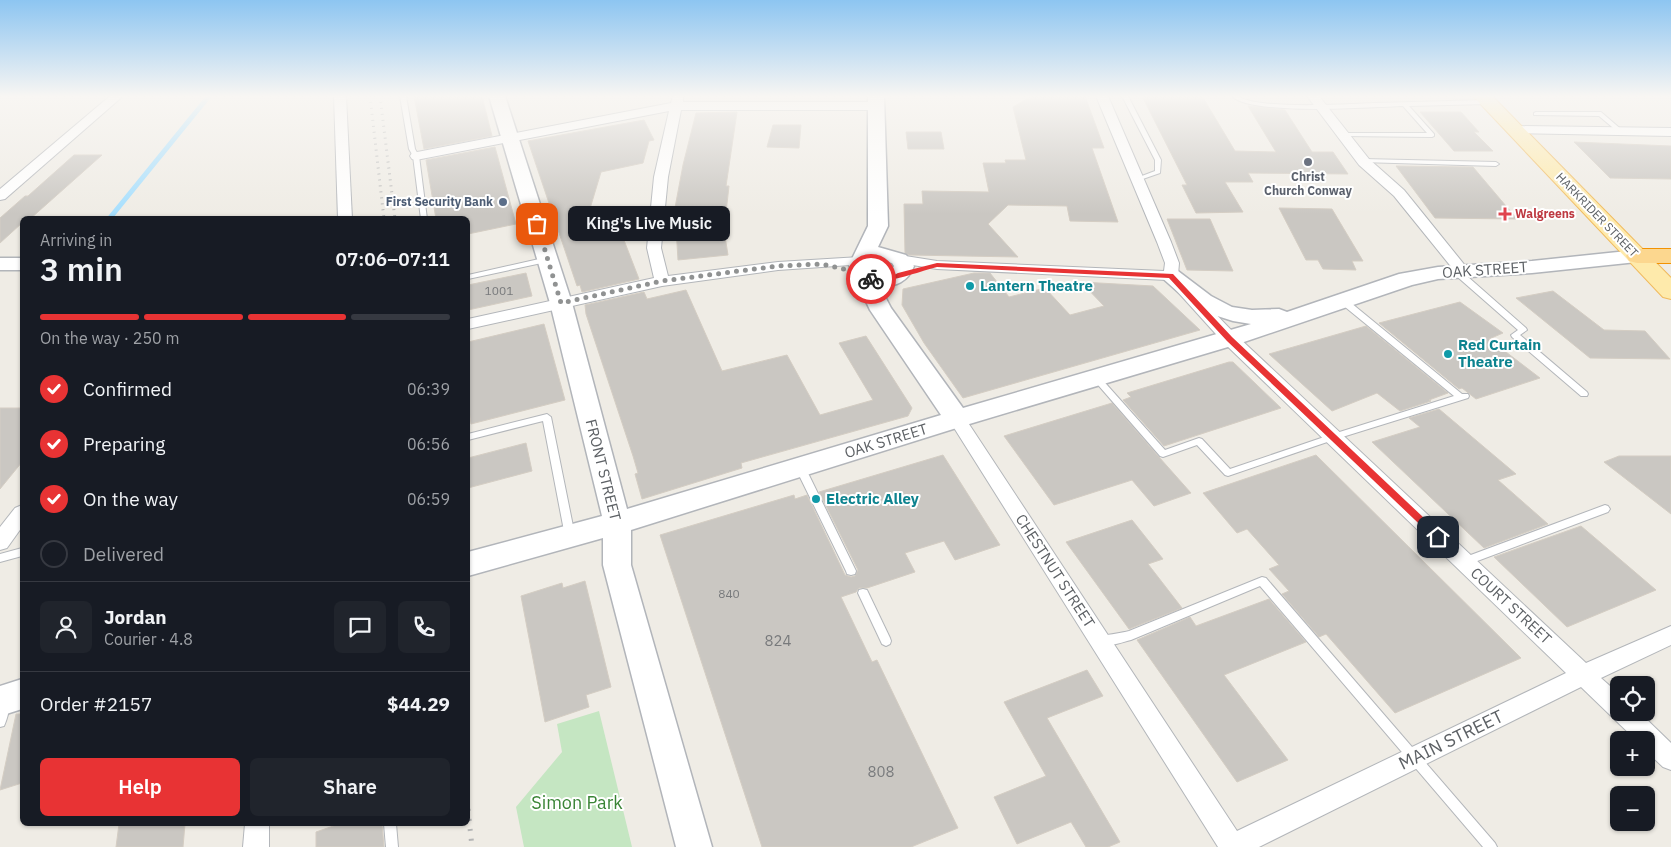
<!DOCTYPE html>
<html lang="en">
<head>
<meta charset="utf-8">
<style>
	:root { --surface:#171b24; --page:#20242c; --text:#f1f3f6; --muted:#9ea1a6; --line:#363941; --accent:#e83334 }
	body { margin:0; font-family:"IBM Plex Sans",sans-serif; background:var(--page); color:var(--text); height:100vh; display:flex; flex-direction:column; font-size:19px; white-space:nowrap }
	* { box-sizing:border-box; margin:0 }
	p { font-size:16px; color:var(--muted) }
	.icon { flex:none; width:28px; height:28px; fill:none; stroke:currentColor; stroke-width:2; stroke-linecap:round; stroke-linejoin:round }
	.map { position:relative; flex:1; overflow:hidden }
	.drawer { position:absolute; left:20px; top:216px; width:450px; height:610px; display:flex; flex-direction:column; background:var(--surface); border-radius:8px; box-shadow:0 1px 4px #0004 }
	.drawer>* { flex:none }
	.tools { position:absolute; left:1610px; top:676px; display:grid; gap:10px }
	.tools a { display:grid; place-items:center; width:45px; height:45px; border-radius:8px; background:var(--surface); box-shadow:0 1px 4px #0004; font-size:25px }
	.pin { position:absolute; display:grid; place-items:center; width:42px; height:42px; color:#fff; margin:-21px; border-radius:10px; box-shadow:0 2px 8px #0006 }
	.courier { position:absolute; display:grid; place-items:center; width:50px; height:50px; margin:-25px; border:4px solid #e83334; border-radius:50%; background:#fff; color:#222; box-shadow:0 1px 6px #0007 }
	.bubble { position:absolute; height:35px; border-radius:8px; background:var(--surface); box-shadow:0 1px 4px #0004; font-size:16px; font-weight:600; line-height:35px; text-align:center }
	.headline em { font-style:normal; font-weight:600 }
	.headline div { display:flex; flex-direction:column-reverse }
	.headline { display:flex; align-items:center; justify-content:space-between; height:85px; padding:0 20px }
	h1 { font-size:32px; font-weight:600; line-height:38px }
	.bar { display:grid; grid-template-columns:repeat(4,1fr); gap:8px 5px; align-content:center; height:60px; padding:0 20px }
	.bar i { height:6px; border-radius:4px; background:var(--line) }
	.bar .active { background:var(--accent) }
	.bar p { grid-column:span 4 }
	.line { display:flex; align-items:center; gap:12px; padding:0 20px; border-top:1px solid var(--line) }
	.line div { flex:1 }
	.round { display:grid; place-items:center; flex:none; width:52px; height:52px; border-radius:8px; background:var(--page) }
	ol { padding:0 20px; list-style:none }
	li { display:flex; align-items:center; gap:15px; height:55px }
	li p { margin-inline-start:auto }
	li .icon { padding:5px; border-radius:50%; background:var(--accent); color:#fff; stroke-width:4 }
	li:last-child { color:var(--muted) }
	li i { width:28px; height:28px; border:2px solid var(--line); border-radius:50% }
	.primary-button { display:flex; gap:10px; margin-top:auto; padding:10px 20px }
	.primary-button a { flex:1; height:58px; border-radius:8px; background:var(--accent); color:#fff; font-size:20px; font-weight:600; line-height:58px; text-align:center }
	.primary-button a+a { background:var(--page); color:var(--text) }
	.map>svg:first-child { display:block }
</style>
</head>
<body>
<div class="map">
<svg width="1671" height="847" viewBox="0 0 1671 847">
	<rect width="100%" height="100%" fill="#efece5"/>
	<path fill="#c5e6c2" d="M599,711L632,847H524L516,807L562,752L557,724Z"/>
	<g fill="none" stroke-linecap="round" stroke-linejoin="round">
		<path stroke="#a6dffe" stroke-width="5" d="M109,219L209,96"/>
	</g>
	<g fill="#cac7c2" stroke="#d4cdc3">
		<path d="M414,96H482L492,136L424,149Z"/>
		<path d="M1032,96H1085L1104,148H1092L1118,222L1070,221L1067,206L1008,205L988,224L1018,257L909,255L905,253L904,204H923L922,191L989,192L983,163H1006L1005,160H1026L1013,107Z"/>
		<path d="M1142,96H1202L1235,151L1276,152L1248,106L1285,110L1312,152H1333L1348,174L1248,173L1253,182H1225L1243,212L1196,213L1182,185H1187Z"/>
		<path d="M737,112L726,186H729L724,230L728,255L678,260L676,228L671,229L683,165L696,113Z"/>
		<path d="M1420,112H1461L1479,132H1474L1493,151H1454Z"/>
		<path d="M644,120L654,140L649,141L643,163L601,172L589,212L615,207L618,214L633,212L641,231L622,235L639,279L582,292L580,285L577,286L528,141Z"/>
		<path d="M773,125H801L799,148L767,147Z"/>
		<path d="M906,132H941L944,149H908Z"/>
		<path d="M1574,142L1671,146V179L1610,178Z"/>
		<path d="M495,147L516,224L468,234V219H436L426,160Z"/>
		<path d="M74,155H102L30,219H22V223L0,243V218L25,196H28Z"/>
		<path d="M1396,166L1473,167L1517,219L1435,218Z"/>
		<path d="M1279,208L1332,209L1363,261H1352L1356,270L1323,269L1318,260H1306Z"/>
		<path d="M1167,219H1210L1233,271L1187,270Z"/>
		<path d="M526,273L532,296L468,310V285Z"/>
		<path d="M974,273H990L1009,297L1045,288L1070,315L1104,306L1081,282L1153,286L1200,330L963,398L924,343L902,305L903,289Z"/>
		<path d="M686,290L722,371L787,355L820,415L873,400L839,343L866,336L912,408L908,416L741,463L742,468L642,499L635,474L638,473L633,456L586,314L585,305L644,292L647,299Z"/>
		<path d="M1553,291L1604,330L1645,331L1670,359L1590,358L1516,298Z"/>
		<path d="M1460,302L1503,333L1489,339L1540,378L1476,399L1462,388L1459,389L1379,323Z"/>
		<path d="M544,324L565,400L471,424L468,404V342Z"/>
		<path d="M1366,326L1448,393L1429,400L1431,401L1400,411L1377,393L1332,411L1269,354Z"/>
		<path d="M1229,362H1233L1281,408L1164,446L1123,400L1131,397L1127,393Z"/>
		<path d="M1112,403L1159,457L1191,493L1154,506L1132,480L1054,505L1004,436Z"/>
		<path d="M0,408H22V462L0,489Z"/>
		<path d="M1439,409L1516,474L1498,480L1548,524L1484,548L1372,442L1420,427L1409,418Z"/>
		<path d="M526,443L532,471L468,488V458Z"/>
		<path d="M943,455L1000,545L955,560L944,541L905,553L915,572L867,588H859L856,592L841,597L872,662L877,660L958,828L911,847H762L660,535L794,495L795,499L807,495L845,575L851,577L855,576L858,570L819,492Z"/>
		<path d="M1316,455L1521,658L1395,713L1326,634L1319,637L1282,594L1289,591L1269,569L1279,565L1247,529L1237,533L1203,493Z"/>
		<path d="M1619,456H1671V514L1604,462Z"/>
		<path d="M1132,520L1163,559L1148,564L1182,608L1129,629L1066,542Z"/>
		<path d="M1581,526L1656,590L1567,627L1494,557Z"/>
		<path d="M585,581L611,687L586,695L589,707L545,722L521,596L562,583L563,588Z"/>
		<path d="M1269,599L1306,642L1224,675L1288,760L1237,782L1137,640L1190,617L1196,626Z"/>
		<path d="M1087,670L1103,696L1047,718L1120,842L1108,847H1086L1071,822L1017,844L994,797L1046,776L1004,702Z"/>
		<path d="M16,714H22V783L0,790Z"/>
		<path d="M119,824H185L183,847H116Z"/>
		<path d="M339,824H382L384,847H316V832Z"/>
	</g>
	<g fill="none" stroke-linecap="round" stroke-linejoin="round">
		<defs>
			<g id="lane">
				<path d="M400,96H406L415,149L419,156L427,219H421L413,156L409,149Z"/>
				<path d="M1122,96H1128L1161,160L1160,173L1137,181L1134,179L1155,171V160Z"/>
				<path d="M1232,96H1238C1257,110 1348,104 1375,103C1412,102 1450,101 1487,100L1490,102L1487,104L1409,106L1434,134V136L1432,137L1343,136L1340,134L1341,133H1427L1403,106C1372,107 1250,116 1232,96Z"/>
				<path d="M1536,112H1601L1623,131L1618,132L1599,116L1534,115V113Z"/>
				<path d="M1363,159L1496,162L1499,164L1496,166L1361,162V160Z"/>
				<path d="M548,257H551V261L468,279V275Z"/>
				<path d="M1453,269H1459L1526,328L1527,330L1520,335L1587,392L1588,394L1587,396H1581L1512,337L1511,335L1518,330L1453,273Z"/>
				<path d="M1339,298H1345L1462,394H1468L1469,396L1468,398L1336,439L1228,476L1225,475L1197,445L1163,457L1160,456L1092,378L1096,375L1099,376L1165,450L1199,438L1202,439L1230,469L1330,435L1454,396L1339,302L1338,300Z"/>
				<path d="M547,414L551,417L575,536L573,539L570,540L567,539L565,536L543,421L468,440V434Z"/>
				<path d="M800,464L803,465L805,467L856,571L855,574L851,575L847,574L846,571L795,467L797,465Z"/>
				<path d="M1605,505L1608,506L1610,509L1608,512L1464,566L1460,565L1459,562L1460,559Z"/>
				<path d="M22,548V556L0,562V554Z"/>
				<path d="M1262,577L1266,578L1495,843L1497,847H1483L1260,586L1131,640C1120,643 1107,648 1096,644L1095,641L1096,638C1107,634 1118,634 1129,631Z"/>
				<path d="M863,589L867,590L890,638L891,641L890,644L886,646L882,644L858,593L859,590Z"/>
				<path d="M4,699L8,700C11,707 7,719 4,726L0,727V700Z"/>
				<path d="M384,824H396L398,847H386Z"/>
			</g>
			<g id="street">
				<path d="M110,96H123L5,199L0,200V189Z"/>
				<path d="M334,96H346L352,219H338Z"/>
				<path d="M673,96H683V102H877L883,106L877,110H681L668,177L661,248L668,276L778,262L860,257L865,258L867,261L865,264L778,270L662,286L468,329V319L654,278L647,248L654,177L669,111L416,160L412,159L410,156L412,153L671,103Z"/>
				<path d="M1096,96H1108L1171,242L1179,263L1178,275L1236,335L1586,663L1671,626V645L1601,678L1619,694V712H1639L1671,743V770L1663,767L1646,751V740H1636L1581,687L1259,847H1218L951,423L948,419L951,415L957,413L963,415L1237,831L1566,673L1224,343L1167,280L937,269L894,262L892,259L894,256L899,255L937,261L1164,271L1165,263L1157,242Z"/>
				<path d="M1307,96H1319L1369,159L1404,190L1467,268L1469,271L1467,274H1457L1394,196L1359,165Z"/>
				<path d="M1515,126L1671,128V136L1511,133L1509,130Z"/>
				<path d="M22,505V527L7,548L0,550V527L15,508Z"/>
				<path d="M245,824H269V847H243Z"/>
			</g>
			<g id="secondary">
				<path d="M489,96H505L572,303L627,509L941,415L870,310L849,265L868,226V96H884L888,226L878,247L906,255L914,266C908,282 896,286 880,287L891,308L963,408L1251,324L1233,321L1208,313L1186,299L1160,276L1164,271L1171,270L1178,271L1211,296L1232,307L1252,310L1279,309L1287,312L1399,274L1438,267L1532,261L1637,250L1644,252L1647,256L1644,260L1637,262L1532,273L1438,279L1412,285L1238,344L966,425L631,530V565L712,847H676L603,565V538L468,576V552L602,516L550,303ZM880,260L892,263L894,266C890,275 881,275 873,272L869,265L871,262Z"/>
				<rect x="0" y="258" width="22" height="12"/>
				<path d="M22,679V709L0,716V686Z"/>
			</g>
			<path id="primary" d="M1473,96H1492L1671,278V299L1663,297Z"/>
			<path id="highway" d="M1637,249H1671V263H1637L1629,261L1626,256L1629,251Z"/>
		</defs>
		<use href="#lane" stroke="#b3b6ba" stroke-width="2"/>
		<use href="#street" stroke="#b3b6ba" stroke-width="2"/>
		<use href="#secondary" stroke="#b2b5ba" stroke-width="3"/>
		<use href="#primary" stroke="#f0ba5d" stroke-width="2"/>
		<use href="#highway" stroke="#f29202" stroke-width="2"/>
		<use href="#lane" fill="#fff" fill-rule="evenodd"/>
		<use href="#street" fill="#fff" fill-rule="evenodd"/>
		<use href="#secondary" fill="#fff" fill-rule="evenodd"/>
		<use href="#primary" fill="#feeaab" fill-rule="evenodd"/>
		<use href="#highway" fill="#fcd78f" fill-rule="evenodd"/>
		<g stroke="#b4b5b5" stroke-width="3" stroke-dasharray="1 5" stroke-linecap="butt">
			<path d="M370,96L384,219"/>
			<path d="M380,96L395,219"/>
		</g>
		<path stroke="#b4b5b5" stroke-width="5" stroke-dasharray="2 8" stroke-linecap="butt" d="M468,809L472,847"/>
	</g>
	<linearGradient id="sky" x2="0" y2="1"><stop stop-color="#8dc5f1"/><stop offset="0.45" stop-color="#f8f6f3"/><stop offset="1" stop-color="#f8f6f3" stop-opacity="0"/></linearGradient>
	<rect width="1671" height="214" fill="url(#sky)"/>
	<path fill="#e83334" d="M937,263L1173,274L1232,337L1441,534V539H1435L1227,341L1169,278L937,267C920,271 881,287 868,279L871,277L888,278L898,273Z"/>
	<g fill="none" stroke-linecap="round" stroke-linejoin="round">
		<path stroke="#909292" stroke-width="5" stroke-dasharray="0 9" d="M537,224L561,303L662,281L778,266L821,264L861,273L871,279"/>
	</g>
	<circle fill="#6b7280" stroke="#fff" stroke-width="2" cx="1308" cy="162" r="5"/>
	<circle fill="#5c6f8a" stroke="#fff" stroke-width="2" cx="503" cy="202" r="5"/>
	<path fill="#e0444e" stroke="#fff" stroke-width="2" d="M1502.5 206.5h5v5h5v5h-5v5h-5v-5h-5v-5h5z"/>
	<g fill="#0f9aa8" stroke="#fff" stroke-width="2">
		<circle cx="970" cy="286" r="5"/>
		<circle cx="1448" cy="354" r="5"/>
		<circle cx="816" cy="499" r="5"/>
	</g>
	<g text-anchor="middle" stroke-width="4" stroke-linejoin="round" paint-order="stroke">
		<g font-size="12" font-weight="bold" fill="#5b616d" stroke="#fff">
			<text x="1308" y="181">Christ<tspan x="1308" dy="14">Church Conway</tspan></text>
		</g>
		<g font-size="12" font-weight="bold" fill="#4e5e75" stroke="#fff" text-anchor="end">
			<text x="493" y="206">First Security Bank</text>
		</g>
		<g font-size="12" font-weight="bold" fill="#be3a42" stroke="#fff" text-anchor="start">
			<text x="1515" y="218">Walgreens</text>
		</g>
		<g font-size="12" fill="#5d6165" stroke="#fff">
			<text transform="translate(1597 215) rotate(46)" y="4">HARKRIDER STREET</text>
		</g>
		<g font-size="12" fill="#787a7c">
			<text x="499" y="295">1001</text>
			<text x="729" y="598">840</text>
		</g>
		<g font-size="15" fill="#5d6165" stroke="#fff">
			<text transform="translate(1485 270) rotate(-4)" y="5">OAK STREET</text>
			<text transform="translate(886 441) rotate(-17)" y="5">OAK STREET</text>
			<text transform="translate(603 470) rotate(76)" y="5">FRONT STREET</text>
			<text transform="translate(1055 571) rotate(57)" y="5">CHESTNUT STREET</text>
			<text transform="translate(1511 606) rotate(43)" y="5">COURT STREET</text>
		</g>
		<g font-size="15" font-weight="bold" fill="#0d838f" stroke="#fff" text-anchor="start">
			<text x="980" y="291">Lantern Theatre</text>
			<text x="1458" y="350">Red Curtain<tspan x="1458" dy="17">Theatre</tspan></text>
			<text x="826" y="504">Electric Alley</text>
		</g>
		<g font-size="15" fill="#787a7c">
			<text x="778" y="646">824</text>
			<text x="881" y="777">808</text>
		</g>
		<g font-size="18" fill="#5d6165" stroke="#fff">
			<text transform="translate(1451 740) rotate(-26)" y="6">MAIN STREET</text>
		</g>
		<g font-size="18" fill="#398435" stroke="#fff">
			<text x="577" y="809">Simon Park</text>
		</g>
	</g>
</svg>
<div class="tools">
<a><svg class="icon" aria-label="locate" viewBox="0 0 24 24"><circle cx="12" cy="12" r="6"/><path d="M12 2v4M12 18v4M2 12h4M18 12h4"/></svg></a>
<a>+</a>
<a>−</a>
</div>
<div class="pin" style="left:537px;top:224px;background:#ea580c"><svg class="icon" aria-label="bag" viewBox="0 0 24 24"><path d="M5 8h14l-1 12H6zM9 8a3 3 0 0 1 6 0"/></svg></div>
<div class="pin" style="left:1438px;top:537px;background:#1f2937"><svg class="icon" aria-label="home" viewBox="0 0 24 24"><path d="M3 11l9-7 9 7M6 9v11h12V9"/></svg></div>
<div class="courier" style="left:871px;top:279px"><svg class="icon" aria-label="bike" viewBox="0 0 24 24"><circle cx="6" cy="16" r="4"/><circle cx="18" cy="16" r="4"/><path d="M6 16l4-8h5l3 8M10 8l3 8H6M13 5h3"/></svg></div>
<div class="bubble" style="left:568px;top:206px;width:162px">King's Live Music</div>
<section class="drawer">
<div class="headline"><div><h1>3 min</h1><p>Arriving in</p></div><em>07:06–07:11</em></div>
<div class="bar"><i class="active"></i><i class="active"></i><i class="active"></i><i></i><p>On the way · 250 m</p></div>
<ol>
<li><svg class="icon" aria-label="check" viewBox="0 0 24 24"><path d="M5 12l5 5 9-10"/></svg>Confirmed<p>06:39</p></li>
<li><svg class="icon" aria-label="check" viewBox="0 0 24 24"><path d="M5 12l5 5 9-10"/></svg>Preparing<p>06:56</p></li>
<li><svg class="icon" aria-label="check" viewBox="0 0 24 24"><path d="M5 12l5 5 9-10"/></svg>On the way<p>06:59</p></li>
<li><i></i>Delivered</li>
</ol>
<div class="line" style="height:90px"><a class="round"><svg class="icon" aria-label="person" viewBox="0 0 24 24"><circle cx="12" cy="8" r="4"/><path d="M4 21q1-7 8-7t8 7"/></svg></a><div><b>Jordan</b><p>Courier · 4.8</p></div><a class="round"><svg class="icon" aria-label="chat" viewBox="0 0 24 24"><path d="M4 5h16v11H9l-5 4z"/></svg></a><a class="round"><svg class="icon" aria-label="phone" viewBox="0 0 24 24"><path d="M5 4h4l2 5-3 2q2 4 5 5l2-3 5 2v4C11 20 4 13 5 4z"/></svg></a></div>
<div class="line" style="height:65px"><div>Order #2157</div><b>$44.29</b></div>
<div class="primary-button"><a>Help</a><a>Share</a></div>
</section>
</div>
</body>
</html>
